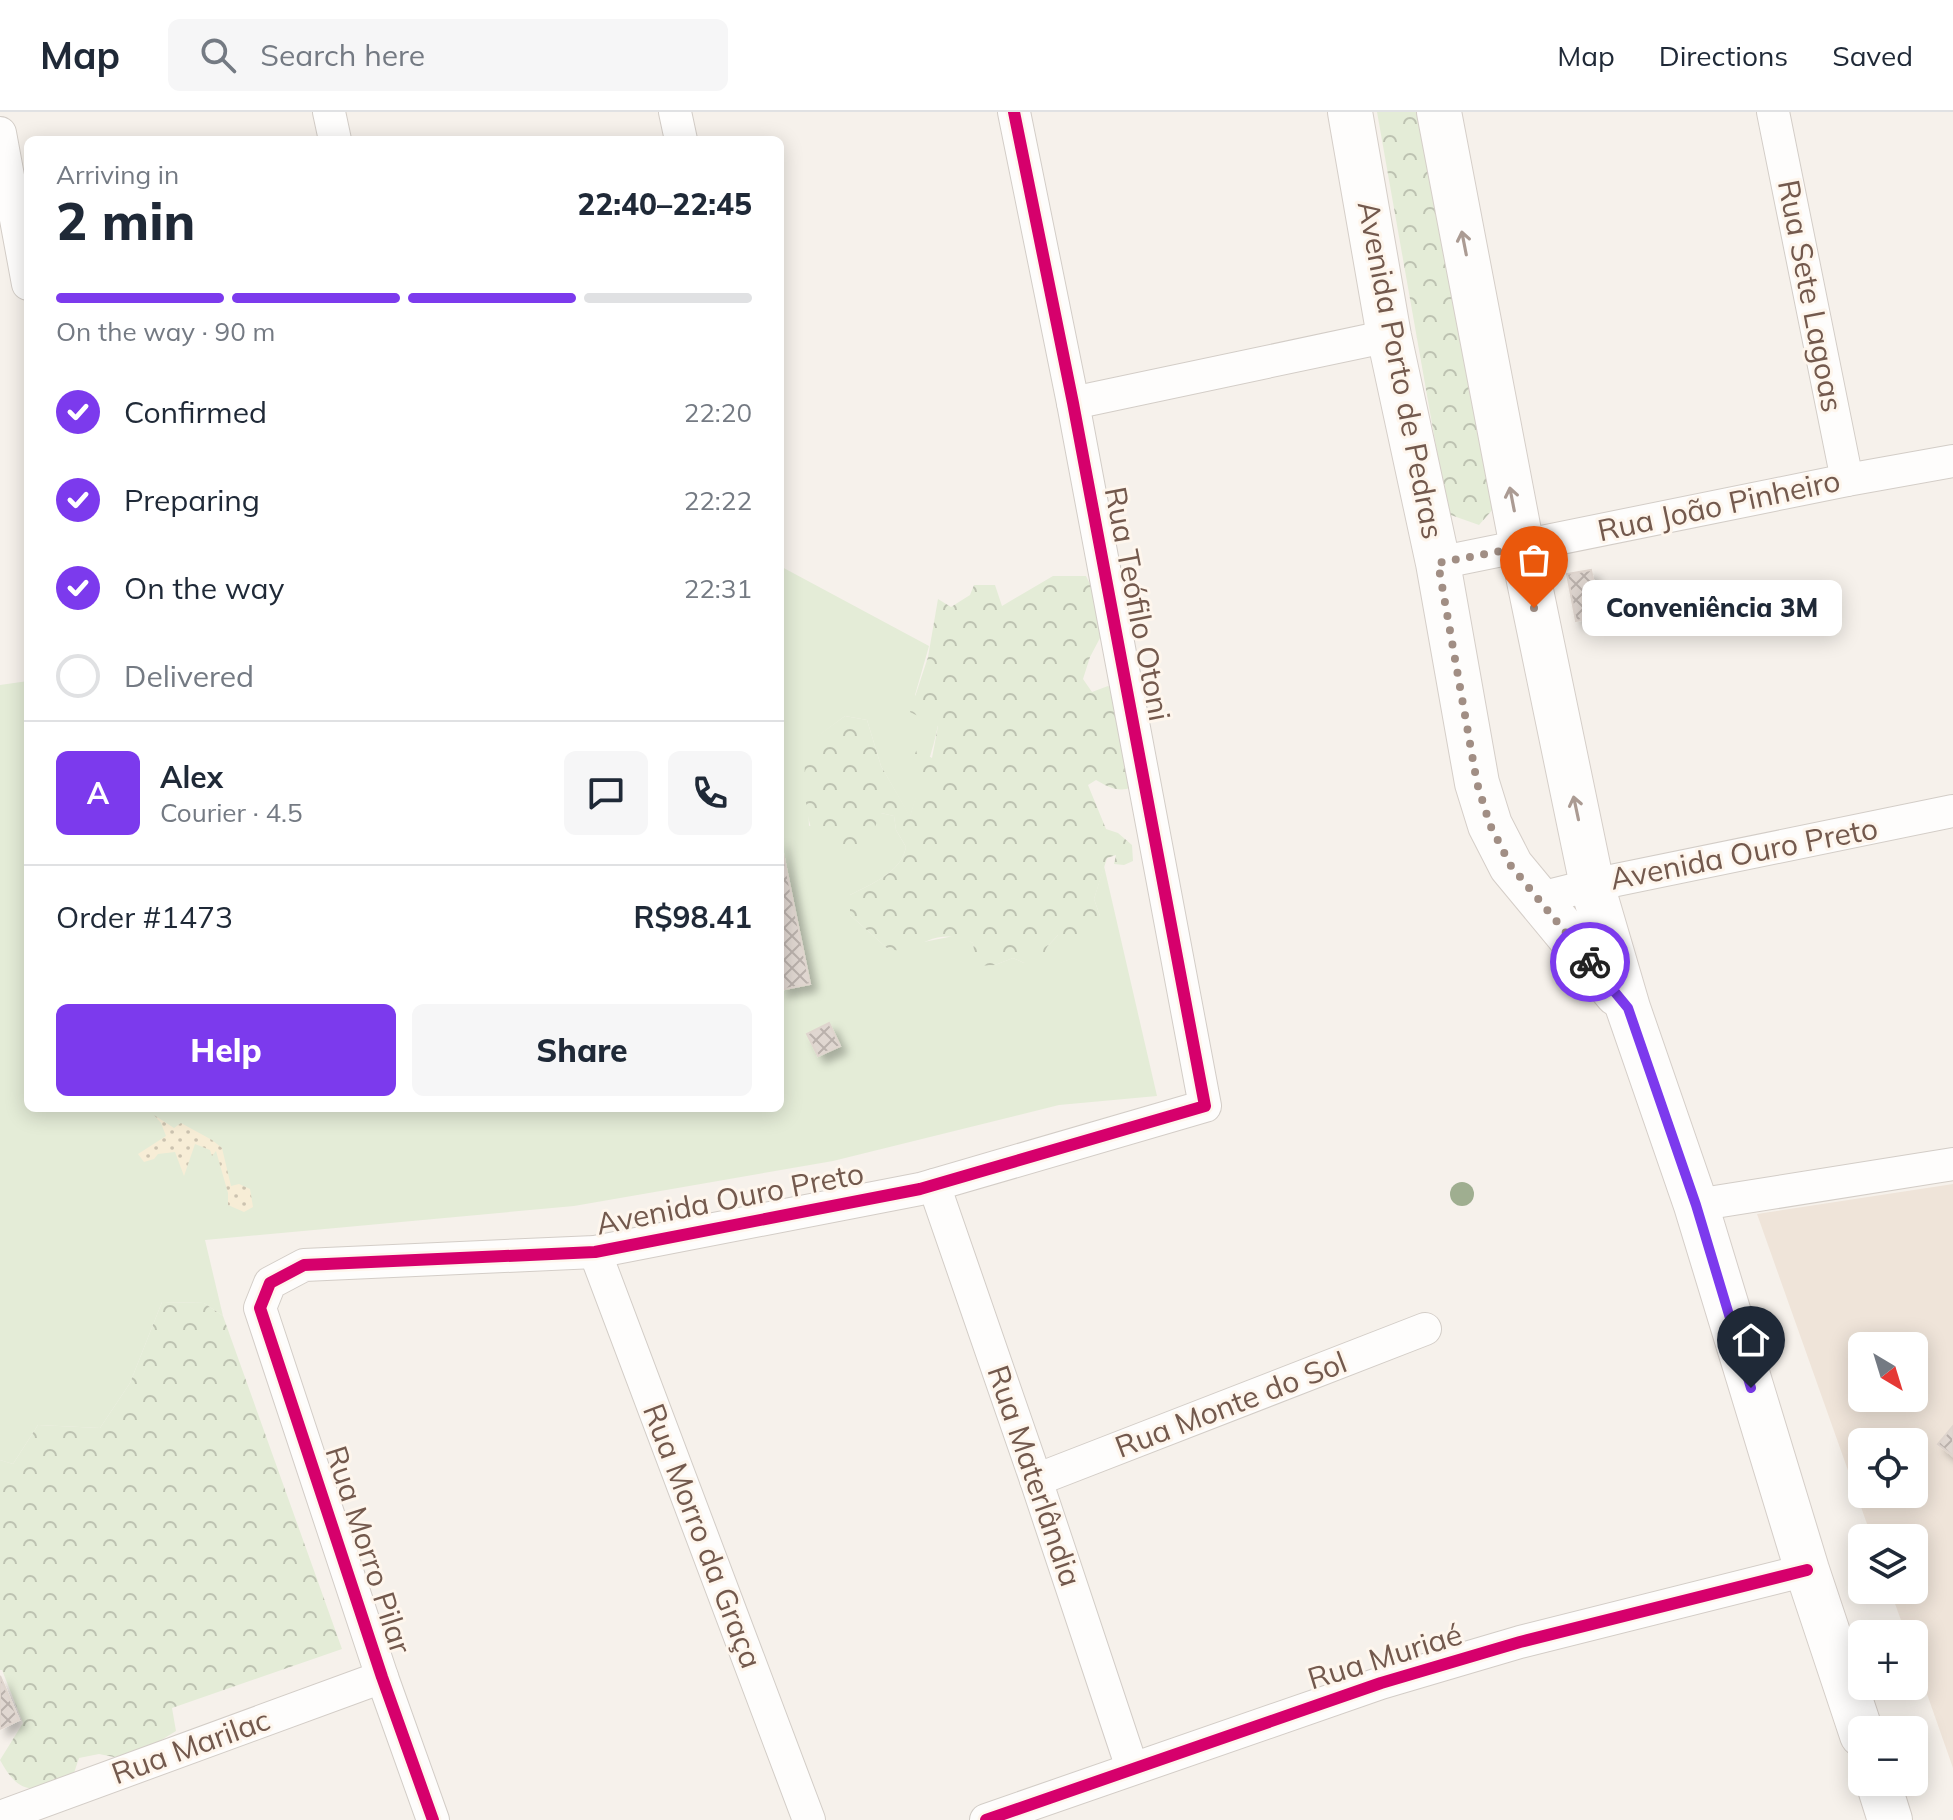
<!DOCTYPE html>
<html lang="en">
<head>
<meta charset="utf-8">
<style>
	:root { --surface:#fff; --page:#f6f6f7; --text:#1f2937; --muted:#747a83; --line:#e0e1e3; --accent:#7c3aed }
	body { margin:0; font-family:Mulish,sans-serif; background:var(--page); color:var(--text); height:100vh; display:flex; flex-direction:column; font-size:30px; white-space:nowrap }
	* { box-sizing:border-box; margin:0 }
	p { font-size:26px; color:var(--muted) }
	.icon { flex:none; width:44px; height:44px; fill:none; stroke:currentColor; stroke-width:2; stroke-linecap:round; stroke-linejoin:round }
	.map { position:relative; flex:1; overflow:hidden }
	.drawer { position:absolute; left:24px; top:24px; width:760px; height:976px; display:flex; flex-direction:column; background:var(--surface); border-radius:12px; box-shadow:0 4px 20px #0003 }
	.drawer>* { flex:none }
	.needle { width:52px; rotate:142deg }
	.buttons { position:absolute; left:1848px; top:1220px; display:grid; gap:16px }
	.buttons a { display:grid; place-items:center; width:80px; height:80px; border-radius:12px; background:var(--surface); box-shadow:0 4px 20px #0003; font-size:40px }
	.pin { position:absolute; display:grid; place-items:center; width:68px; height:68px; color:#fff; margin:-82px -34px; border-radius:50% 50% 50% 0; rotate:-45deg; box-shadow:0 0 8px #0007 }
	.pin .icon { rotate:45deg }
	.courier { position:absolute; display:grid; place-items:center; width:80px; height:80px; margin:-40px; border:6px solid #7c3aed; border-radius:50%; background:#fff; color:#222; box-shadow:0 2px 10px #0007 }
	.bubble { position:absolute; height:56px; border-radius:12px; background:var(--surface); box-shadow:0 4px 20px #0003; font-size:26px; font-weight:800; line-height:56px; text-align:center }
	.summary em { font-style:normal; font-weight:800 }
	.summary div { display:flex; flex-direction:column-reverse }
	.summary { display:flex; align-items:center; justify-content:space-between; height:136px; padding:0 32px }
	h1 { font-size:52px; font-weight:800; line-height:60px }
	.bar { display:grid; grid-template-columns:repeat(4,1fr); gap:12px 8px; align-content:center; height:96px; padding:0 32px }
	.bar i { height:10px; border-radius:6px; background:var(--line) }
	.bar .active { background:var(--accent) }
	.bar p { grid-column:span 4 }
	.line { display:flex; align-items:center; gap:20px; padding:0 32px; border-top:2px solid var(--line) }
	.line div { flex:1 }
	.round { display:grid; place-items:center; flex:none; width:84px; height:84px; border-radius:12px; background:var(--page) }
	ol { padding:0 32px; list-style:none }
	li { display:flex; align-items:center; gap:24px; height:88px }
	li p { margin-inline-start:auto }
	li .icon { padding:8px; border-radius:50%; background:var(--accent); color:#fff; stroke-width:4 }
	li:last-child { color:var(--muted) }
	li i { width:44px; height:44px; border:4px solid var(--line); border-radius:50% }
	.button { display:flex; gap:16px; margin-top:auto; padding:16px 32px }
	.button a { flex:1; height:92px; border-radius:12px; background:var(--accent); color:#fff; font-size:32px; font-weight:800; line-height:92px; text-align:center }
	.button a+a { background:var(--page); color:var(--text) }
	header { display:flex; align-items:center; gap:48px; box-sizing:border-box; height:112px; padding:0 40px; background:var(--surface); border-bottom:2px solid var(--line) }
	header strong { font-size:38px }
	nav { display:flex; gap:44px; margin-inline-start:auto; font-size:28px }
	.search { width:560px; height:72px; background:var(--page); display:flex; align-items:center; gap:20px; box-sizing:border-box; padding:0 28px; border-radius:12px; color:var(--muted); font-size:30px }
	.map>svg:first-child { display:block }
</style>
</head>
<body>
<header>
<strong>Map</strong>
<div class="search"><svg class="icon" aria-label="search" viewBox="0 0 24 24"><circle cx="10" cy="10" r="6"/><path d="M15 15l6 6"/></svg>Search here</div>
<nav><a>Map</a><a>Directions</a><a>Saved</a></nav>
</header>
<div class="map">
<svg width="1953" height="1708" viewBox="0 0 1953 1708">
	<defs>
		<pattern id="forest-crowns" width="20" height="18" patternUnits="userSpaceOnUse" patternTransform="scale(2)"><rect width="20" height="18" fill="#e4ecd7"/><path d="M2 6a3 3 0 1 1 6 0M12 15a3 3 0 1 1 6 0" fill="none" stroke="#bdc2b1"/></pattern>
		<pattern id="sand-dots" width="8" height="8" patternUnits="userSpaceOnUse" patternTransform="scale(2)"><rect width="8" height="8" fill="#f7edd6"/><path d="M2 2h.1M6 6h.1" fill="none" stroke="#ccc3b0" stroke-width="1.8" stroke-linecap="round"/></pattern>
		<pattern id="building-cross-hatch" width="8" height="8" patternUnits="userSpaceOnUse" patternTransform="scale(2)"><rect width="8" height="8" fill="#e0d7d1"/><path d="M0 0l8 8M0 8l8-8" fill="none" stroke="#bab1ac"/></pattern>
		<filter id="shadow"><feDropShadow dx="7" dy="7" stdDeviation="4" flood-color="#0004"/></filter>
	</defs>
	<rect width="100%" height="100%" fill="#f6f1eb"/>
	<path fill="#efe4d9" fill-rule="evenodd" d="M1953,1072V1656L1914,1545V1522H1906L1890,1478H1914V1426H1872L1757,1102ZM1862,1234H1914V1286H1862ZM1862,1330H1914V1382H1862Z"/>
	<path fill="#e4ecd7" d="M780,454L929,534L915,583L938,613C932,645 919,674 910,705L881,654L867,608L845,604L805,634L809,714L881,701L894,704L896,718L906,735C901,761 871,772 850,783V803L888,837L959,823L973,831L977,853H995L1013,846L1024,851L1047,835L1058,823L1100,804L1094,787L1104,754L1157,984L1059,993L833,1049L574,1094L205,1128L223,1204L204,1191L162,1190L130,1271L100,1316L38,1313L13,1352L0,1348V573L28,569V996H780Z"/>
	<g fill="url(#forest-crowns)">
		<path d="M1377,0H1425L1494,396L1479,413L1448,402Z"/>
		<path d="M1053,464H1086L1097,486L1102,506L1100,526L1090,545L1083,567L1092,580L1108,574L1123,582L1132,675C1119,681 1108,675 1096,668L1088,673L1106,717L1118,721L1132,733L1133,749L1124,753L1114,752L1116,743L1107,746L1094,787L1100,804L1095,817L1082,831H1070L1058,823L1047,835L1041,849L1024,851L1013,846L995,853L976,854L973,831C950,819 928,825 908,840L888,837L850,803V783C871,772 901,761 906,735L896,718L894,704L881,701L867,733C856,737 840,741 830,738C800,730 805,659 805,633L845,604L867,608L881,654L910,704L921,667L911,651L917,637L932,646L938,614L910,600L928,545L938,487L951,495L970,483L974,473H995L1002,494Z"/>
		<path d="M162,1190L204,1191L223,1204L342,1537L172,1596L176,1619L129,1648L99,1642L79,1646L72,1667C35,1680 20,1685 0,1648L23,1611L2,1558H0V1348L13,1352L38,1313L100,1316L130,1271Z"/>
	</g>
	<path fill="url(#sand-dots)" d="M154,1003L174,1016L181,1011L212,1028L222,1036L231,1074L239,1072L250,1077L253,1095L244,1100L228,1093V1081L216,1039L212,1044L210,1038L195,1032L184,1064L175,1040L158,1042L154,1047L144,1050L138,1042L166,1024L161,1011Z"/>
	<g fill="url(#building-cross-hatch)" stroke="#dfd5ce" stroke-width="2" filter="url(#shadow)">
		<path d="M1591,458L1601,504L1576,509L1567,462Z"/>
		<path d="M780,727L810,872L780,878Z"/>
		<path d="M829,911L840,934L818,944L807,922Z"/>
		<path d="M1953,1314V1344L1938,1332Z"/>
		<path d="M0,1564L19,1608L0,1617Z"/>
	</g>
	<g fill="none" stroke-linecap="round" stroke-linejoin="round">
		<defs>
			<g id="minor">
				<path d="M329,0L335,28"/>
				<path d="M675,0L681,28"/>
				<path d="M1773,0L1847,368"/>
				<path d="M0,21L28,172"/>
				<path d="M1073,291L1389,224"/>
				<path d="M1438,451L1847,368L1953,349"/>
				<path d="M1536,787L1592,773L1953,699"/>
				<path d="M934,1073L1036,1368L1132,1656"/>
				<path d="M1696,1093L1953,1052"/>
				<path d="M595,1140L809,1708"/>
				<path d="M1036,1368L1425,1217"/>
				<path d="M0,1705L382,1565"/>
				<path d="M433,1708L382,1565L260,1196L270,1171L304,1153L595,1140L920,1077L1205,994L1073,291L1014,0"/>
				<path d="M986,1708L1381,1571L1520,1530L1807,1458"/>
			</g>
			<g id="secondary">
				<path d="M1350,0L1389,224L1438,451L1477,671L1490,713L1511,754L1617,882"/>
				<path d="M1439,0L1522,435L1592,773L1628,896L1696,1093L1807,1458L1862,1623"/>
				<path d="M1878,1670L1890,1708"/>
			</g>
		</defs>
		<use href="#minor" stroke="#d3cdc7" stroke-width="34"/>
		<use href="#secondary" stroke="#d5cec8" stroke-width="46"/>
		<use href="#minor" stroke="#fefdfc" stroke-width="32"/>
		<use href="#secondary" stroke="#fefdfc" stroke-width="44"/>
		<defs>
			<g id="cycleway">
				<path d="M433,1708L382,1565L260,1196L270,1171L304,1153L595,1140L920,1077L1205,994L1073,291L1014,0"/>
				<path d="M986,1708L1381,1571L1520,1530L1807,1458"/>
			</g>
		</defs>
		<use href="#cycleway" stroke="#fef6ed" stroke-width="17"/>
		<use href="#cycleway" stroke="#d6006c" stroke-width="12"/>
	</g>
	<circle fill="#9fae90" cx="1462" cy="1082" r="12"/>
	<defs><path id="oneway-shaft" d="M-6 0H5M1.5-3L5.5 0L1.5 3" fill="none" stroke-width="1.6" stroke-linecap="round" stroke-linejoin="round" transform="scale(2)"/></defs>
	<g stroke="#ab9b93">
		<use href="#oneway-shaft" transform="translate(1464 131) rotate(-101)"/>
		<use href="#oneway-shaft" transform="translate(1512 387) rotate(-101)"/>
		<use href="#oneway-shaft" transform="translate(1576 696) rotate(-102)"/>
	</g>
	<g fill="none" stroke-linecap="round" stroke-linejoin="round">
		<path stroke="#a18e84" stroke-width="8" stroke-dasharray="0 14.4" d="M1534,496L1522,435L1438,451L1477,671L1490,713L1511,754L1590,850"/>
		<path stroke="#7c3aed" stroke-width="10" d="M1590,850L1628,896L1696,1093L1751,1276"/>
	</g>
	<g text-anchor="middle" stroke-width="6" stroke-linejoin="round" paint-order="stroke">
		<g font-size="30" fill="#73594d" stroke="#fef6ed">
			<text transform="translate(1810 184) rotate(79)" y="10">Rua Sete Lagoas</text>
			<text transform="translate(1400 258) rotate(79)" y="10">Avenida Porto de Pedras</text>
			<text transform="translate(1719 394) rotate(-12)" y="10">Rua João Pinheiro</text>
			<text transform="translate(1137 492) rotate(79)" y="10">Rua Teófilo Otoni</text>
			<text transform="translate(1744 742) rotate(-11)" y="10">Avenida Ouro Preto</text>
			<text transform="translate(730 1087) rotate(-11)" y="10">Avenida Ouro Preto</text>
			<text transform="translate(1231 1293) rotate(-21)" y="10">Rua Monte do Sol</text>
			<text transform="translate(1034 1364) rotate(71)" y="10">Rua Materlândia</text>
			<text transform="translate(702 1424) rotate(69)" y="10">Rua Morro da Graça</text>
			<text transform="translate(368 1438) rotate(72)" y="10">Rua Morro Pilar</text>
			<text transform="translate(1385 1545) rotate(-17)" y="10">Rua Muriaé</text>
			<text transform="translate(191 1635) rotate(-20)" y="10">Rua Marilac</text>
		</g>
	</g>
</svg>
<div class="buttons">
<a><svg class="needle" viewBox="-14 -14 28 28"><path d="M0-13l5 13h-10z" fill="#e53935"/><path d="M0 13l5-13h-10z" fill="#747a83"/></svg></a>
<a><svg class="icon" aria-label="locate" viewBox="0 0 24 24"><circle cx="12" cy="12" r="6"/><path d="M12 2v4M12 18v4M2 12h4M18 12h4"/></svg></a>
<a><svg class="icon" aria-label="layers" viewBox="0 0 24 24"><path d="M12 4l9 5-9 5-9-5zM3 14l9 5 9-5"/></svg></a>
<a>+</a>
<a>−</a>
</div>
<div class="pin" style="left:1534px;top:496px;background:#ea580c"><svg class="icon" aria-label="bag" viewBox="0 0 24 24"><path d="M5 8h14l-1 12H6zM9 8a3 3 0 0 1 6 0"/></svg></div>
<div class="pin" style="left:1751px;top:1276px;background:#1f2937"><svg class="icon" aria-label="home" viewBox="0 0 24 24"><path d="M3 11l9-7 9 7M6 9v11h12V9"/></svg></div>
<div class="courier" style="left:1590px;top:850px"><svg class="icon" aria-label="bike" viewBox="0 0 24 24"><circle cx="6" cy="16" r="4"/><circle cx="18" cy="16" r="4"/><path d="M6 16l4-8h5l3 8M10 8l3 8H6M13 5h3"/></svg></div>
<div class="bubble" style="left:1582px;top:468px;width:260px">Conveniência 3M</div>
<section class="drawer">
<div class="summary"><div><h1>2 min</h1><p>Arriving in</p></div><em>22:40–22:45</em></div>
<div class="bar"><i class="active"></i><i class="active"></i><i class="active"></i><i></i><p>On the way · 90 m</p></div>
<ol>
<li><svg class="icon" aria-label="check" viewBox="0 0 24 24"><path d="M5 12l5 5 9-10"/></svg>Confirmed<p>22:20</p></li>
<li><svg class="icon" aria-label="check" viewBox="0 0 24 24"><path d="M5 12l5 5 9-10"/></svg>Preparing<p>22:22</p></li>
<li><svg class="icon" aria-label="check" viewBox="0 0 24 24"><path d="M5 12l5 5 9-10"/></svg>On the way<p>22:31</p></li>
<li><i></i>Delivered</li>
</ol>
<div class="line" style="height:144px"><b class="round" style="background:var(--accent);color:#fff">A</b><div><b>Alex</b><p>Courier · 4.5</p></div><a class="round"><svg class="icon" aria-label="chat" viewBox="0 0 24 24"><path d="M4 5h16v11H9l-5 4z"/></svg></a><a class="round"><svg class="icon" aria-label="phone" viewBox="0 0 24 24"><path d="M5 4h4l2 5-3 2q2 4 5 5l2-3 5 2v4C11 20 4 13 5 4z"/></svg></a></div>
<div class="line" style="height:104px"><div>Order #1473</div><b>R$98.41</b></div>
<div class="button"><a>Help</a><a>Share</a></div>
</section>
</div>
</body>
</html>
